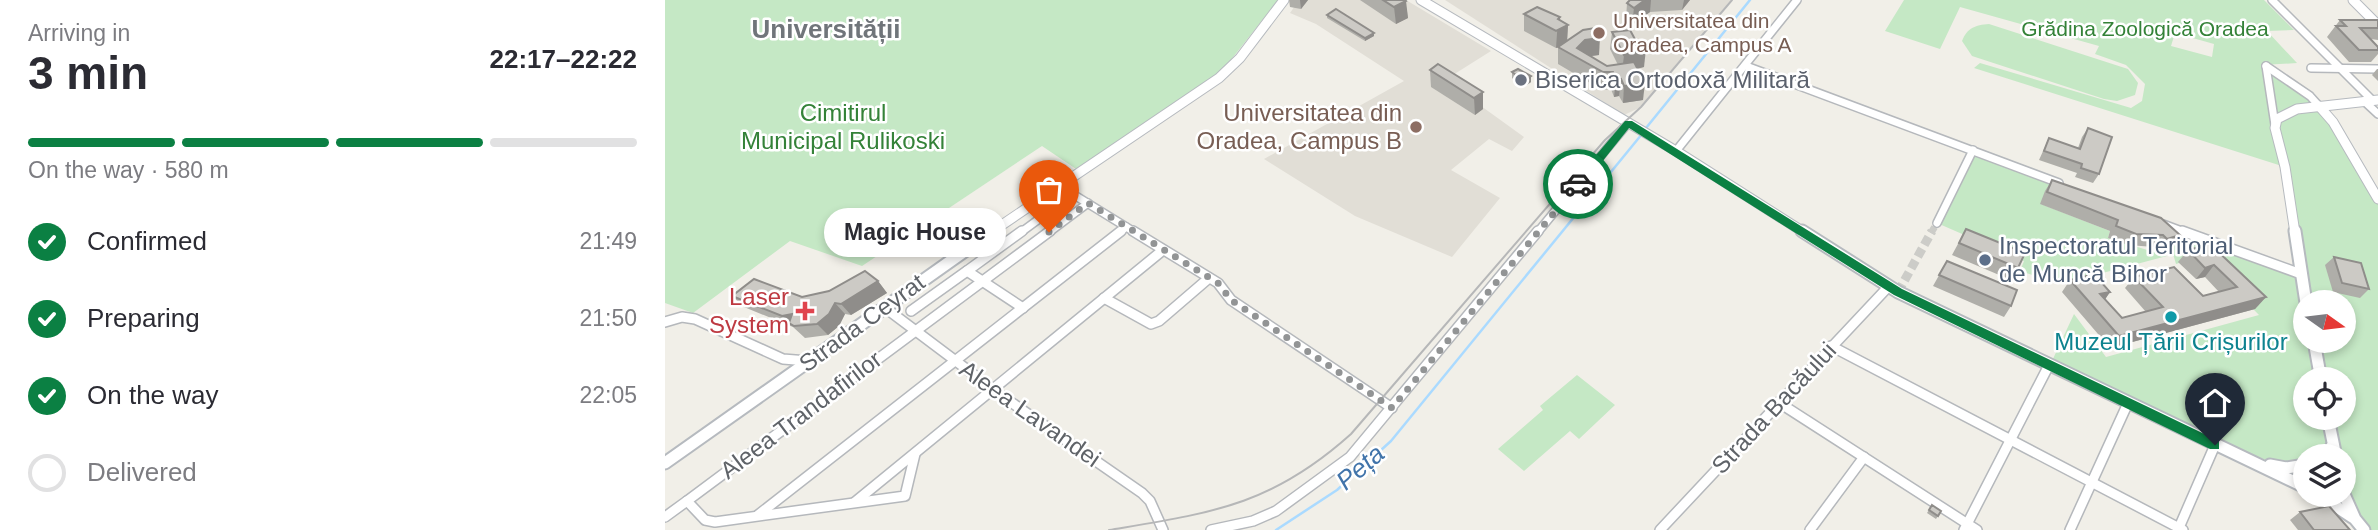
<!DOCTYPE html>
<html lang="en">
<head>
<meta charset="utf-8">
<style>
	:root { --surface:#fff; --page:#f2f2f3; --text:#2b2b33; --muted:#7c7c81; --line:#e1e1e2; --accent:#0b8043 }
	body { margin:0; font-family:Helvetica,sans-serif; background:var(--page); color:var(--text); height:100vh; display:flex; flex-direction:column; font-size:26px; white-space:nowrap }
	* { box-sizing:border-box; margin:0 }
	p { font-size:23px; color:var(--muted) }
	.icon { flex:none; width:38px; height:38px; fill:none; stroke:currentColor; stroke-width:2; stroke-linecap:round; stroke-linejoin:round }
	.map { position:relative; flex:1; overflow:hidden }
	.details { display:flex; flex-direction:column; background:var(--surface); width:665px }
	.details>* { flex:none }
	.needle { width:46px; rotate:104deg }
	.tools { position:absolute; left:1628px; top:290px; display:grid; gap:14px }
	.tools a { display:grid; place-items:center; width:63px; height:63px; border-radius:50%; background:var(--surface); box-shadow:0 4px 10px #0003; font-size:35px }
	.pin { position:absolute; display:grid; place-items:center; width:60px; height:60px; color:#fff; margin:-72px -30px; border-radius:50% 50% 50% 0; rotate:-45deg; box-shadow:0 0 7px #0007 }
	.pin .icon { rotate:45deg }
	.courier { position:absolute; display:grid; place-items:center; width:70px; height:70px; margin:-35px; border:5px solid #0b8043; border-radius:50%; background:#fff; color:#222; box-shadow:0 2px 9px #0007 }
	.bubble { position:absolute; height:49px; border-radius:24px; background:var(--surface); box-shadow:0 4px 10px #0003; font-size:23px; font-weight:700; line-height:49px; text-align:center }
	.summary em { font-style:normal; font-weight:700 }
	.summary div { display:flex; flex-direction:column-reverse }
	.summary { display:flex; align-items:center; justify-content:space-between; height:119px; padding:0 28px }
	h1 { font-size:46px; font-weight:700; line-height:52px }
	.bar { display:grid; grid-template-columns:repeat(4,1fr); gap:10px 7px; align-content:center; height:84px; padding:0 28px }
	.bar i { height:9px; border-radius:5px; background:var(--line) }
	.bar .active { background:var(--accent) }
	.bar p { grid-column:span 4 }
	ol { padding:0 28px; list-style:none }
	li { display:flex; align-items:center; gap:21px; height:77px }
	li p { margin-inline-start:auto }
	li .icon { padding:7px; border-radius:50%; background:var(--accent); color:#fff; stroke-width:4 }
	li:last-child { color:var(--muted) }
	li i { width:38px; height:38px; border:4px solid var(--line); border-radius:50% }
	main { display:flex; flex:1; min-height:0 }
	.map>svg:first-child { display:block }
</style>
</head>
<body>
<main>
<section class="details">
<div class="summary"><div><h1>3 min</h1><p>Arriving in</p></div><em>22:17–22:22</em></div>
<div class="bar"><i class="active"></i><i class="active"></i><i class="active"></i><i></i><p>On the way · 580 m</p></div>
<ol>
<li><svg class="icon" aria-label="check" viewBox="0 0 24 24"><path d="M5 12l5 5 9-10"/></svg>Confirmed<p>21:49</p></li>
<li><svg class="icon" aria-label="check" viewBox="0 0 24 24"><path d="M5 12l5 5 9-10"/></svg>Preparing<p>21:50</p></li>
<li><svg class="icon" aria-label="check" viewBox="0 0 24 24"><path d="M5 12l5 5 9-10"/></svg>On the way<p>22:05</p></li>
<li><i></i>Delivered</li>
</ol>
</section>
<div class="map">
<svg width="1713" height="530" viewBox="0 0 1713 530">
	<rect width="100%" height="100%" fill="#f1efe8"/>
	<g fill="#e1ded6">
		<path d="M634,0H741L826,51L780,80L859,137L847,151L824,139L786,170L835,198L787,257L690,216L599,159L739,81L651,24L625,13Z"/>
		<path d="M780,0H1066L974,108L959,115Z"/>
	</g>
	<g fill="#c5e8c5" fill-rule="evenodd">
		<path d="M0,0H613L554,75L411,169L377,146L197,266L125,241L28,313L0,303Z"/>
		<path d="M1239,0H1599L1629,30L1602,31L1632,63L1597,65L1645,96L1668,122L1713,199V530H1699L1678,492V457H1640V468L1585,456L1387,361L1409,314L1441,357L1594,315L1536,256L1511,264L1506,247L1380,192L1376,204L1445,231L1443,238L1502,256L1396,284L1355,271L1359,261L1272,223L1307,154L1537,243L1636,274L1620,167L1309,68L1315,63L1466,108L1477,101L1480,84L1461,65L1430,54L1434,46L1295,7L1275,49L1220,31ZM1510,33L1549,44L1547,57L1506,46ZM1640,303H1678V341H1640ZM1640,380H1678V418H1640Z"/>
		<path d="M1324,24L1463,69L1473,83L1470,95L1452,101L1439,99L1307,56L1297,41C1302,28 1310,25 1324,24Z"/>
		<path d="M912,375L950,405L914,439L905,431L859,471L833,449L878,410L875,406Z"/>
	</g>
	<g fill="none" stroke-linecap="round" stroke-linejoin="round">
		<g stroke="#aadaff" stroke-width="2.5">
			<path d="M981,128L1085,0"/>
			<path d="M611,530L672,490L726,441L977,134"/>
		</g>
		<path stroke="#ccccc8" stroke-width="7" stroke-dasharray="7 3.5" stroke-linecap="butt" d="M1266,233L1272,223"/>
		<path stroke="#ccccc8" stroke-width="9" stroke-dasharray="9 4.5" stroke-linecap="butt" d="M1233,292L1267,231"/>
		<defs>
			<g id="street-far1">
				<path d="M1607,0L1707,100"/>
				<path d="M1081,66L1394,183"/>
				<path d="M1601,66L1645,96L1654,106"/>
				<path d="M1601,66L1610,125"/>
				<path d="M1646,68L1713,69"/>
				<path d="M1699,101L1713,114"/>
				<path d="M1011,151L1132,0"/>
				<path d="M393,185L471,233"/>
				<path d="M1272,223L1308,150"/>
				<path d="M1498,224L1522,233"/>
				<path d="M355,233L408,194"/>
				<path d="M383,233L423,203"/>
				<path d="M454,233L461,227"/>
				<path d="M872,233L963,123"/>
			</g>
			<g id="street">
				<path d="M357,231L302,271L358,308"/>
				<path d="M468,231L553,283L566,300L727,408"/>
				<path d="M1517,231L1636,274"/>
				<path d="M439,298L486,324L494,321L544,278"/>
				<path d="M219,307L340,398L477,493L485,501L498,530"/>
				<path d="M246,311L302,271"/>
				<path d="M0,322L17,317L30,319L118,359L143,361"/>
				<path d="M1166,346L1518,530"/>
				<path d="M1113,402L1312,530"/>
				<path d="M250,454L240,496L50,522L40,520L22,501L385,231"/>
				<path d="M190,502L498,250"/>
				<path d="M93,515L456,231"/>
				<path d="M0,517L22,501"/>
				<path d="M546,530L588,521L611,511L685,457L873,231"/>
				<path d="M995,530L1224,286"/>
				<path d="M1145,530L1199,457"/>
				<path d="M1299,530L1384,365"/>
				<path d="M1405,530L1463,403"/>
				<path d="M1513,530L1550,445"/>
			</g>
			<g id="secondary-far1">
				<path d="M756,0L1011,151L1140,233"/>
				<path d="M1688,0L1713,25"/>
				<path d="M1654,106L1668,122L1713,199"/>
				<path d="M325,233L554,78L575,58L619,0"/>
				<path d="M1630,233L1620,167L1610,128L1612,119L1632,109L1713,100"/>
			</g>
			<g id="secondary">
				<path d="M1137,231L1233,292L1640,487"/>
				<path d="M1630,231L1641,303"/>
				<path d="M1649,341L1656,380"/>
				<path d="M1663,418L1671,457"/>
				<path d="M1659,457L1668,445"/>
				<path d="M0,463L328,231"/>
				<path d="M1605,465L1621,468L1640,465"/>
				<path d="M1678,492L1690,519L1699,530"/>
				<path d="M1654,495L1687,517"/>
			</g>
		</defs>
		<use href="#street-far1" stroke="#b5b8bc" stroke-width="10"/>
		<use href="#street" stroke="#b5b8bc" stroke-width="12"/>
		<use href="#secondary-far1" stroke="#b6babf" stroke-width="11"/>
		<use href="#secondary" stroke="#b6babf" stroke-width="15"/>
		<use href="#street-far1" stroke="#fff" stroke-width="7"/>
		<use href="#street" stroke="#fff" stroke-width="9"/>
		<use href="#secondary-far1" stroke="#fff" stroke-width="9"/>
		<use href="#secondary" stroke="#fff" stroke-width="11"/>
		<path stroke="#b6b7b8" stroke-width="2" d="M444,530C546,513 606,506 686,434L940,140L976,107L1067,0"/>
	</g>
	<g fill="#afaea9">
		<path d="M624,0H643L636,9L625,7Z"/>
		<path d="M695,0H740L743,18L731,24Z"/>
		<path d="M965,0H1025L1017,10L985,12L967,25L961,20L962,3Z"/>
		<path d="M859,14L895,20L903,25L902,41L934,55L925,56L942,66L953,65L945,49L947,32L979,67L972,68L978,100L958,103L954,96L949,97L946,89L937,90L893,64V47L891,48L859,31Z"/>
		<path d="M662,15L709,33V36L700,41L662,18Z"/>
		<path d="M1675,20H1713V40L1706,39L1713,47V54L1706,62H1684L1662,37Z"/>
		<path d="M1712,69H1713V81L1707,75Z"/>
		<path d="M765,70L818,92V109L810,115L766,87Z"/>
		<path d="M847,72L866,76V82L859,87L847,78Z"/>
		<path d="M1423,128L1434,174L1428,183L1410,177L1412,173L1374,160L1384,138L1413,148L1417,137Z"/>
		<path d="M1387,180L1496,218L1506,247L1493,250L1489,247L1463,245L1443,238L1445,231L1375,204L1380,191Z"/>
		<path d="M1301,229L1353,268L1346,280L1287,255Z"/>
		<path d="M1545,244L1601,297L1590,309L1445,348L1397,292L1405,280L1445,292L1440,299L1457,318L1481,312L1460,288L1469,277L1538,296L1554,292L1540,277L1531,279L1513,262L1523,250Z"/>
		<path d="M1669,257L1704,289L1695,298L1668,292L1660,265Z"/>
		<path d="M1282,261L1346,306L1339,317L1268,286Z"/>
		<path d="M213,281L222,293L186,315L180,314L174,326L163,335L140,338L128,327L79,307L67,296L137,297Z"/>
		<path d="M1267,505L1276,511L1271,519L1262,513Z"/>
		<path d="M1635,512L1685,530H1633L1625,520Z"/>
	</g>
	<g fill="#8f8d8a">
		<path d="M635,0H643L636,9Z"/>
		<path d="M980,0H986L985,12L967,25L969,8Z"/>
		<path d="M1019,0H1025L1017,10Z"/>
		<path d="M741,1L743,18L731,24L729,7Z"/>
		<path d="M895,17V29L903,25L902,42L891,48L893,19Z"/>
		<path d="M709,33V36L700,41V38Z"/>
		<path d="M935,38L934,55L919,57L912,48L920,40Z"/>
		<path d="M981,49L979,67L957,73L959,55Z"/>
		<path d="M866,76V82L859,87V81Z"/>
		<path d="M956,79L954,96L949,97L951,80Z"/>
		<path d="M980,83L978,100L958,103L959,86Z"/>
		<path d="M818,92V109L810,115L809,98Z"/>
		<path d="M1515,235L1506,247L1493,250L1502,239Z"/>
		<path d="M1549,265L1540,277L1531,279L1540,268Z"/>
		<path d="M213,281L222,293L186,315L176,304Z"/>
		<path d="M1445,292L1437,304L1435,294Z"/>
		<path d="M1601,297L1590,309L1445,348L1454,336Z"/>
		<path d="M170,303L180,314L174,326L163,335L152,324Z"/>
		<path d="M127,314L124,323L128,327L117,316Z"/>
	</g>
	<g fill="#cccac5" stroke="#8f8d8a" stroke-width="2">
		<path d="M718,0H740L741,1L729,7Z"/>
		<path d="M965,0H980L969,8L962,3Z"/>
		<path d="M872,7L895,17L893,19L903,25L891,31L859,14Z"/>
		<path d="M671,9L709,33L700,38L662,15Z"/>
		<path d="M1675,20H1713V28H1695L1713,47V50H1694L1671,26H1681Z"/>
		<path d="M930,28L935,38L920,40L912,48L942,66L969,62L980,83L959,86L956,79L951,80L948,72H938L893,47L918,30Z"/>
		<path d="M965,30L972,43H978L981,49L959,55L947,32Z"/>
		<path d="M773,64L818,92L809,98L765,70Z"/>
		<path d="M853,69L866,76L859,81L847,72Z"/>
		<path d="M1423,128L1447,137L1434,174L1416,168L1417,164L1379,151L1384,138L1415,149Z"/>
		<path d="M1387,180L1496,218L1515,235L1502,239L1498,235L1471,234L1451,226L1453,220L1382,192Z"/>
		<path d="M1301,229L1360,253L1353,268L1294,243Z"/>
		<path d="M1545,244L1601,297L1454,336L1405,280L1429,274L1445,292L1435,294L1457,318L1498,307L1469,277L1509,267L1538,296L1572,287L1549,265L1540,268L1523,250Z"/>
		<path d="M1669,257L1696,263L1704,289L1677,283Z"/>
		<path d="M1282,261L1352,290L1346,306L1274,275Z"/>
		<path d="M200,271L213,281L176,304L170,303L164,314L152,324L129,326L124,323L127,314L117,316L67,296L89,279L137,297L164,291Z"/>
		<path d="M1267,505L1276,511L1273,516L1264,510Z"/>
		<path d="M1664,506L1685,530H1649L1635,512Z"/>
	</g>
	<path fill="#0b8043" d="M960,121H967L1237,289L1554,441V449H1545L1229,295L964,128L917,187H909V181Z"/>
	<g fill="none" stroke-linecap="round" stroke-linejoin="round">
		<path stroke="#929495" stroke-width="7" stroke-dasharray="0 12.6" d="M384,232L423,203L553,283L566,300L727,408L913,184"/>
	</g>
	<g fill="#8d6e63" stroke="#fff" stroke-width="2.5">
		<circle cx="934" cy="33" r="7"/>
		<circle cx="751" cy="127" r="7"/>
	</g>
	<circle fill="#6b7280" stroke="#fff" stroke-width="2.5" cx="856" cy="80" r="7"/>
	<circle fill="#5c6f8a" stroke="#fff" stroke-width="2.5" cx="1320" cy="260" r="7"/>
	<path fill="#e0444e" stroke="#fff" stroke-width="2.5" d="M136.5 300.5h7v7h7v7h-7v7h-7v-7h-7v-7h7z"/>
	<circle fill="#0f9aa8" stroke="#fff" stroke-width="2.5" cx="1506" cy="317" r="7"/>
	<g text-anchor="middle" stroke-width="5" stroke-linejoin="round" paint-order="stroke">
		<g font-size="21" fill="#785e54" stroke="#fff" text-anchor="start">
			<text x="948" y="28">Universitatea din<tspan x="948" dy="24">Oradea, Campus A</tspan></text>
		</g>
		<g font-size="21" fill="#348238" stroke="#fff">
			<text x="1480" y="36">Grădina Zoologică Oradea</text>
		</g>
		<g font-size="24" fill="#5b616d" stroke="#fff" text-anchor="start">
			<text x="870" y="88">Biserica Ortodoxă Militară</text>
		</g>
		<g font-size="24" fill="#348238" stroke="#fff">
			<text x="178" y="121">Cimitirul<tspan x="178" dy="28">Municipal Rulikoski</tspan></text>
		</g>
		<g font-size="24" fill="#785e54" stroke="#fff" text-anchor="end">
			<text x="737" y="121">Universitatea din<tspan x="737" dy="28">Oradea, Campus B</tspan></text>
		</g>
		<g font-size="24" fill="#4e5e75" stroke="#fff" text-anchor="start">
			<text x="1334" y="254">Inspectoratul Teritorial<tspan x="1334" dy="28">de Muncă Bihor</tspan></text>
		</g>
		<g font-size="24" fill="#be3a42" stroke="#fff" text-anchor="end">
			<text x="124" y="305">Laser<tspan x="124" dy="28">System</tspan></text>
		</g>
		<g font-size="24" fill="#5f6368" stroke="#fff">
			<text transform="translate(197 323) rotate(-36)" y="8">Strada Ceyrat</text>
			<text transform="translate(1109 408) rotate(-47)" y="8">Strada Bacăului</text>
			<text transform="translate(365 414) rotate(35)" y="8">Aleea Lavandei</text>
			<text transform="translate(136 415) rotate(-37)" y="8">Aleea Trandafirilor</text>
		</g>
		<g font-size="24" fill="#0d838f" stroke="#fff">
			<text x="1506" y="350">Muzeul Țării Crișurilor</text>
		</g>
		<g font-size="26" font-weight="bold" fill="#70757a" stroke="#fff">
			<text x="161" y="38">Universității</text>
		</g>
		<g font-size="26" font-style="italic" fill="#4174aa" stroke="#fff">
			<text transform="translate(695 467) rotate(-41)" y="9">Peța</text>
		</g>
	</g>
</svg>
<div class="tools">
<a><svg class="needle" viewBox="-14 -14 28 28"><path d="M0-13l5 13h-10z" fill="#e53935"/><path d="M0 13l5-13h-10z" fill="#7c7c81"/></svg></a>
<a><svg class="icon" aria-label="locate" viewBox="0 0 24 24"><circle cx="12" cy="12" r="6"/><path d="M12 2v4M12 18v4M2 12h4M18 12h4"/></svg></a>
<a><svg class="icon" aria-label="layers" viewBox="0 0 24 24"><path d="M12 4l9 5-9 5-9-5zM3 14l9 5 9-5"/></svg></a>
</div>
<div class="pin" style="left:384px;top:232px;background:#ea580c"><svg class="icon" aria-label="bag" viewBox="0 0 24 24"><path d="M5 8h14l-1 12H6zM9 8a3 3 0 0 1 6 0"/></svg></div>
<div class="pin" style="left:1550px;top:445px;background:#1f2937"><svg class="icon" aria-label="home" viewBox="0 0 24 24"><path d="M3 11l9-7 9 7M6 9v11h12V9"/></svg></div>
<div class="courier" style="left:913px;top:184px"><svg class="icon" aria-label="car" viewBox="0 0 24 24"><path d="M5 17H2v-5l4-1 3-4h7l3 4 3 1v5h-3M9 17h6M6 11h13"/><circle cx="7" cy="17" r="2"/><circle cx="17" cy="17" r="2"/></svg></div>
<div class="bubble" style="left:159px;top:208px;width:182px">Magic House</div>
</div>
</main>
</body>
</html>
